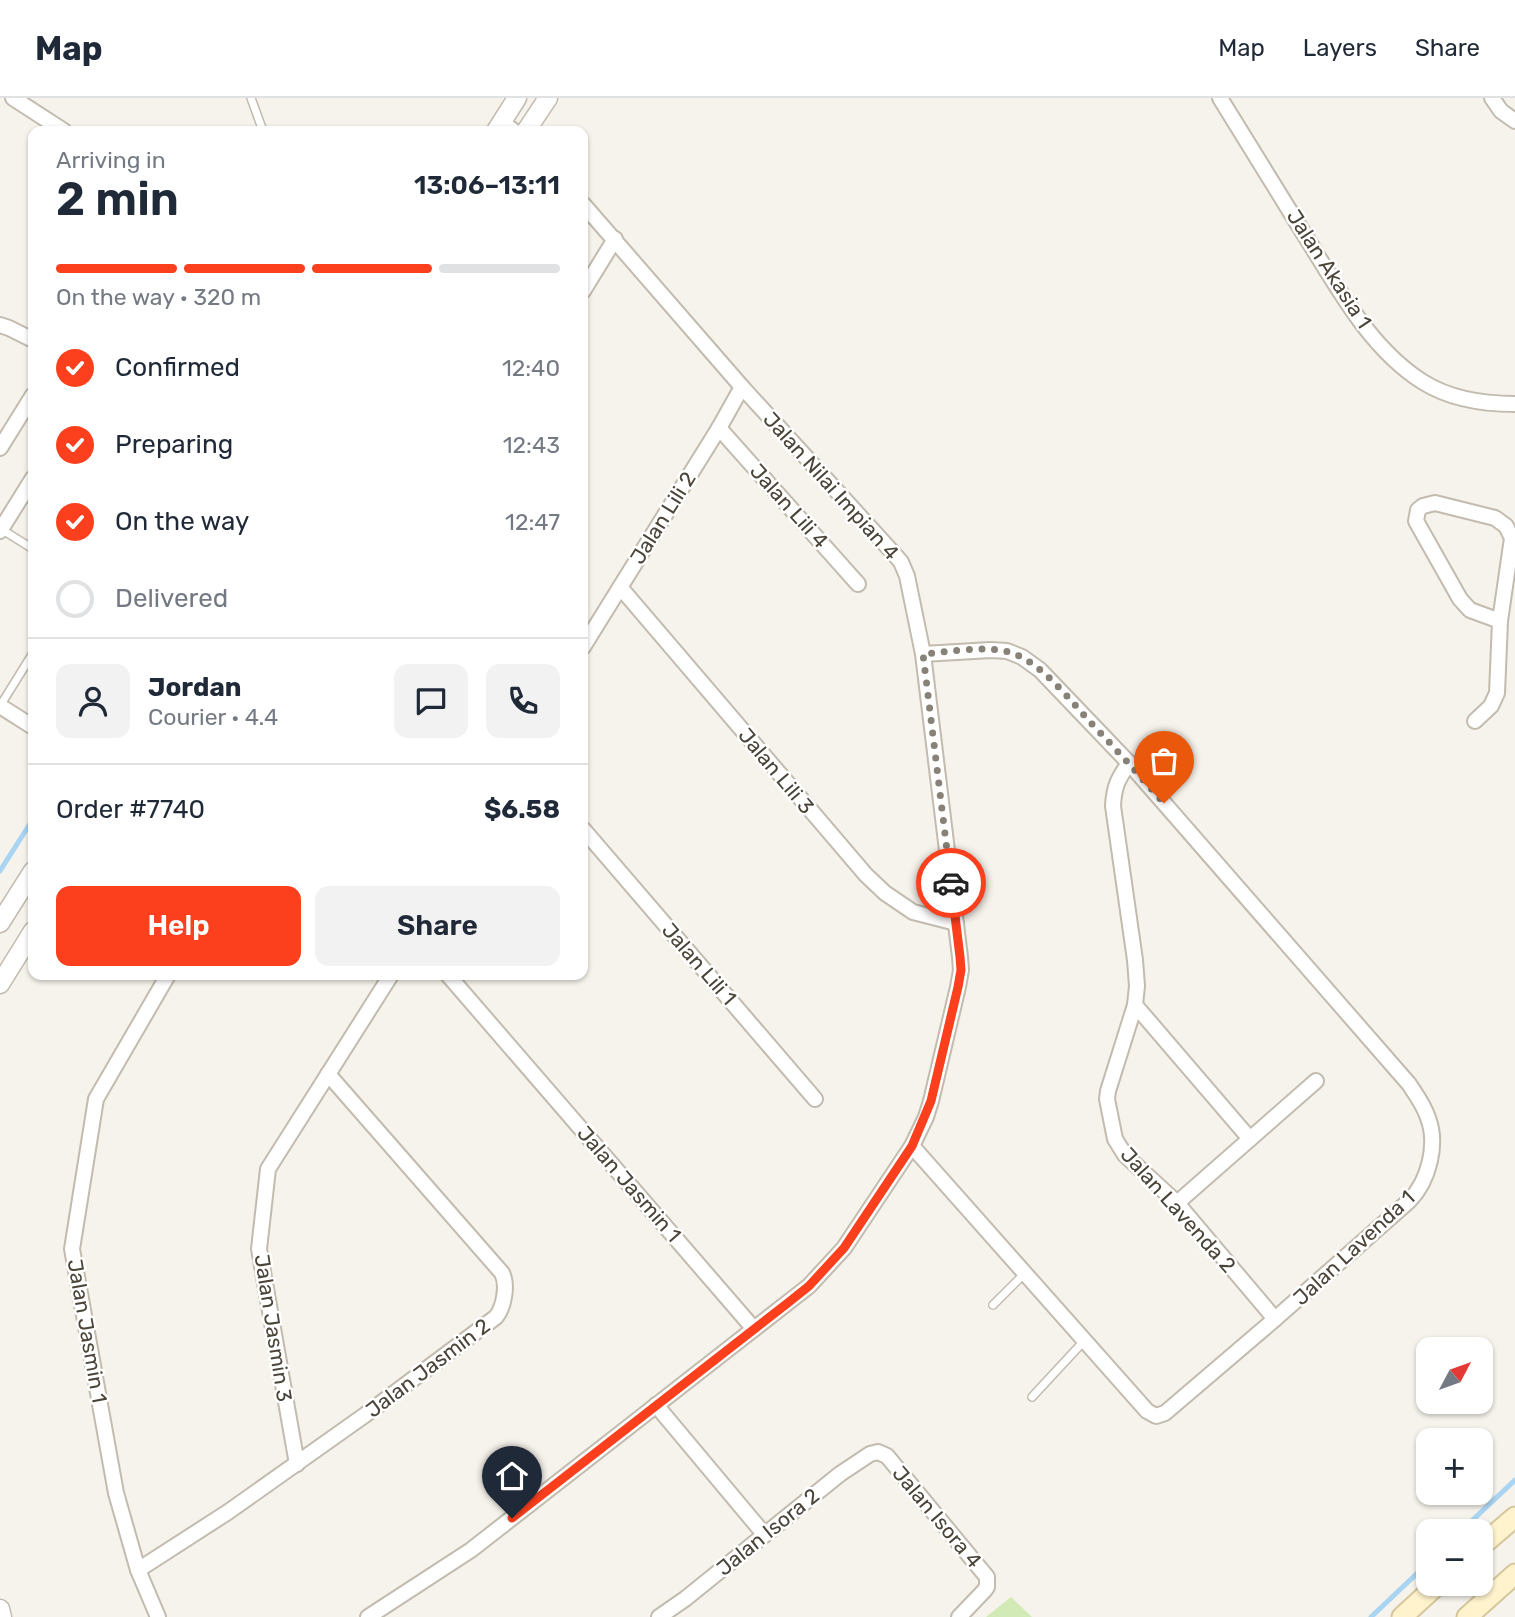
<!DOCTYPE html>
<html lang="en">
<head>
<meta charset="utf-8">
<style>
	:root { --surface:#fff; --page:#f2f2f3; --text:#1f2937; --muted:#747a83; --line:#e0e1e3; --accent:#fc3f1d }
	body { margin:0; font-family:Rubik,sans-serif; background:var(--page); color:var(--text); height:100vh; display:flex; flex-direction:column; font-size:26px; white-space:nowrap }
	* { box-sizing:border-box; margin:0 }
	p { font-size:23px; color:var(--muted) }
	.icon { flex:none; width:38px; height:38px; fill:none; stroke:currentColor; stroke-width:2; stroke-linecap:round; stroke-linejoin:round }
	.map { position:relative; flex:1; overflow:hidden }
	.sheet { position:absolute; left:28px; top:28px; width:560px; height:854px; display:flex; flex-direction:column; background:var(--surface); border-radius:14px; box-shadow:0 2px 5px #0004 }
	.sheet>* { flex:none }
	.needle { width:46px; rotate:49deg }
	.controls { position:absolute; left:1416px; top:1239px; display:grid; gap:14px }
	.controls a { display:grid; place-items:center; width:77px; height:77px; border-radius:14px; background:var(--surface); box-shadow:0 2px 5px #0004; font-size:35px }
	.pin { position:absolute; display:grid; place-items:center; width:60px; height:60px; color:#fff; margin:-72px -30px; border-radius:50% 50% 50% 0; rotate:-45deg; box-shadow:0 0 7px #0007 }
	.pin .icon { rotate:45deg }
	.courier { position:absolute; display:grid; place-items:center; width:70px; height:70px; margin:-35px; border:5px solid #fc3f1d; border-radius:50%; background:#fff; color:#222; box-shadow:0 2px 9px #0007 }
	.headline em { font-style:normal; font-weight:600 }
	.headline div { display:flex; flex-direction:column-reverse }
	.headline { display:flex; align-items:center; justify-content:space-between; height:119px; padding:0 28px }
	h1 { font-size:46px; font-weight:600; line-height:52px }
	.bar { display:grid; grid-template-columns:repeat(4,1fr); gap:10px 7px; align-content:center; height:84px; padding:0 28px }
	.bar i { height:9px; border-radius:5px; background:var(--line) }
	.bar .on { background:var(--accent) }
	.bar p { grid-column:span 4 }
	.line { display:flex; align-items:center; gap:18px; padding:0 28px; border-top:2px solid var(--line) }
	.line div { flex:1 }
	.round { display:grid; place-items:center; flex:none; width:74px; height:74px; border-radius:14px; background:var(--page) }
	ol { padding:0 28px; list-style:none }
	li { display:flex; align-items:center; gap:21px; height:77px }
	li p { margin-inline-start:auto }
	li .icon { padding:7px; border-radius:50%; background:var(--accent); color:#fff; stroke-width:4 }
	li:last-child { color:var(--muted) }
	li i { width:38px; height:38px; border:4px solid var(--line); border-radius:50% }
	.button { display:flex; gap:14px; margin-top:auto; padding:14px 28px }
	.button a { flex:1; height:80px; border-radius:14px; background:var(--accent); color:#fff; font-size:28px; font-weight:600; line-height:80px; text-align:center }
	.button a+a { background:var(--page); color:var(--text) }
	header { display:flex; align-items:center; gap:42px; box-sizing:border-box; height:98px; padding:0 35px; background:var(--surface); border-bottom:2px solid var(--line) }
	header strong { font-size:33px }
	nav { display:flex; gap:38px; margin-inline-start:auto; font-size:24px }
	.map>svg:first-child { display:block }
</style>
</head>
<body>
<header>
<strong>Map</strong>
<nav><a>Map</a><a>Layers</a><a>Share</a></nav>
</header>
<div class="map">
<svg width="1515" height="1519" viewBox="0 0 1515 1519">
	<rect width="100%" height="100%" fill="#f6f3ec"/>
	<path fill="#d2eab5" d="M1011,1499L1032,1519H986Z"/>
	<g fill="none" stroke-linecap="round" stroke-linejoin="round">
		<g stroke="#a9d4f2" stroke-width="5">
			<path d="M0,773L33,721"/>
			<path d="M1461,1433L1515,1382"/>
			<path d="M1371,1519L1428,1465"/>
		</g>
		<defs>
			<g id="service">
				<path d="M251,0L263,33"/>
				<path d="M1,431L33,451"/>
				<path d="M0,608L33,555"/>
				<path d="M993,1207L1025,1175"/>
				<path d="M1032,1299L1084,1243"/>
			</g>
			<g id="minor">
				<path d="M13,0L64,33"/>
				<path d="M1220,0C1248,45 1276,90 1304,136C1337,188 1369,250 1423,284C1450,301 1484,306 1515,306"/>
				<path d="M1492,0L1501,13L1515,23"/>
				<path d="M501,24L514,33"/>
				<path d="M583,193L615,141"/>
				<path d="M0,227L9,230L33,242"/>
				<path d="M719,330L858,486"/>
				<path d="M0,350L33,297"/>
				<path d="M0,433L33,380"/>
				<path d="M620,489L866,777L885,795L913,814L956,825"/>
				<path d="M583,549L719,330L742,289"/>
				<path d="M0,608L33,629"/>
				<path d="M1475,623L1491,608L1497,595L1500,523L1512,440L1506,428L1495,420L1435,405L1423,408L1418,412L1416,423L1460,501L1470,512L1500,523"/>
				<path d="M1129,665C1118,681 1114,688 1113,708L1135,862L1137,888L1135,907L1108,993L1107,1001L1115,1041L1125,1057L1177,1105L1275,1221"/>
				<path d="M583,731L815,1001"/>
				<path d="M448,877L754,1231"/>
				<path d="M1135,907L1250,1041"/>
				<path d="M912,1048L1147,1313L1156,1318L1165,1315L1275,1221L1409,1103C1429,1083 1438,1046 1428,1020C1424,1007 1416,997 1409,986L1129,665L1040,572L1022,559L1007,553L991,552L923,556"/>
				<path d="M1177,1105L1316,983"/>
				<path d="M656,1307L764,1436"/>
				<path d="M297,1366L259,1151L268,1071L391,877"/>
				<path d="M138,1472L228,1414L365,1317L496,1219C504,1209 508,1187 502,1175L328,976"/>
				<path d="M158,1519L138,1472L116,1395L72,1151L96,1001L168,877"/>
				<path d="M368,1519L471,1452L809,1188L844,1150L912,1048L926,1019L931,1003L958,889L961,872L960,859L923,556L907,478L901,464L895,457L742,289L583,106"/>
				<path d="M659,1519L685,1501L840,1376L870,1356L878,1354L887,1358L987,1479V1489L984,1493L959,1519"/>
			</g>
			<g id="tertiary">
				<path d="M496,33L517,0"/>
				<path d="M526,33L548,0"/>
				<path d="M0,825L33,773"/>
				<path d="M0,886L33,833"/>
				<path d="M0,1511L2,1519"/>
			</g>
			<g id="secondary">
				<path d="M1480,1449L1515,1419"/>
				<path d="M1402,1519L1438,1486"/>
				<path d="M1467,1519L1515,1476"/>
			</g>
		</defs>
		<use href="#service" stroke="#c2bbae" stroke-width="10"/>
		<use href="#minor" stroke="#c2bbae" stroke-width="18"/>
		<use href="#tertiary" stroke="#c2bbae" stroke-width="21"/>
		<use href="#secondary" stroke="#d6c79b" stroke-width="23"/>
		<use href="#service" stroke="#fff" stroke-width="7"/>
		<use href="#minor" stroke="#fff" stroke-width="14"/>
		<use href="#tertiary" stroke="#fff" stroke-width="18"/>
		<use href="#secondary" stroke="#fff3cd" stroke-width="19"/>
	</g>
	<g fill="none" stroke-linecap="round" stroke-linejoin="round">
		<path stroke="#878178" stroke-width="7" stroke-dasharray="0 12.6" d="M951,785L923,556C947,554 982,548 1005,553C1037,559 1069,601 1091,625C1116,651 1140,678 1164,705"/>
		<path stroke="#fc3f1d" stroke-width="9" d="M512,1420L789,1204L809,1188L844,1150L912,1048L931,1003L958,889L961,872L960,859L951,785"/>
	</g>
	<g text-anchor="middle" stroke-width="5" stroke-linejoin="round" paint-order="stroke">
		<g font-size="21" fill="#4b4439" stroke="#fff">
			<text transform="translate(1329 171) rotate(57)" y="7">Jalan Akasia 1</text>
			<text transform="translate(831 388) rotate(48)" y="7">Jalan Nilai Impian 4</text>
			<text transform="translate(789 408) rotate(48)" y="7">Jalan Lili 4</text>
			<text transform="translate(663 420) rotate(-58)" y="7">Jalan Lili 2</text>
			<text transform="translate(776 673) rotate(50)" y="7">Jalan Lili 3</text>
			<text transform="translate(699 866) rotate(49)" y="7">Jalan Lili 1</text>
			<text transform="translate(629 1086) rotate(49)" y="7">Jalan Jasmin 1</text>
			<text transform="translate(1178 1112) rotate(48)" y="7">Jalan Lavenda 2</text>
			<text transform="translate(1354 1150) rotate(-43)" y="7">Jalan Lavenda 1</text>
			<text transform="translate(273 1230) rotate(81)" y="7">Jalan Jasmin 3</text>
			<text transform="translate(87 1233) rotate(80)" y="7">Jalan Jasmin 1</text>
			<text transform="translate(428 1270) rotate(-37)" y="7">Jalan Jasmin 2</text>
			<text transform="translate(937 1419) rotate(50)" y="7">Jalan Isora 4</text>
			<text transform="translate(768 1434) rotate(-39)" y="7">Jalan Isora 2</text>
		</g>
	</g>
</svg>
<div class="controls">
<a><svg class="needle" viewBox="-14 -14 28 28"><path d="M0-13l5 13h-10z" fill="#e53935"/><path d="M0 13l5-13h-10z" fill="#747a83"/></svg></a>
<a>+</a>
<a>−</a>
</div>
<div class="pin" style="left:1164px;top:705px;background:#ea580c"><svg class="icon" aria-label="bag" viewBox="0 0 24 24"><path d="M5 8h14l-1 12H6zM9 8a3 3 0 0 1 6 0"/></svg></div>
<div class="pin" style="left:512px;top:1420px;background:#1f2937"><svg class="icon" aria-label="home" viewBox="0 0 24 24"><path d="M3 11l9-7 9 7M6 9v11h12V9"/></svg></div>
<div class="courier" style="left:951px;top:785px"><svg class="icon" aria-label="car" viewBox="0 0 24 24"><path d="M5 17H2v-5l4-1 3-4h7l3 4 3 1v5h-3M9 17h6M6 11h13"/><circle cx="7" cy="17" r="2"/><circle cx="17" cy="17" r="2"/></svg></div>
<section class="sheet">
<div class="headline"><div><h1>2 min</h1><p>Arriving in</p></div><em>13:06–13:11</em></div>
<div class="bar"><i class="on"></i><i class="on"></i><i class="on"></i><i></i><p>On the way · 320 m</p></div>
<ol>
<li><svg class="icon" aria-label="check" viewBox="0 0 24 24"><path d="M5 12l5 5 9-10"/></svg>Confirmed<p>12:40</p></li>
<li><svg class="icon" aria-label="check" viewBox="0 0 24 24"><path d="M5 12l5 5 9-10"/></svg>Preparing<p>12:43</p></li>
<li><svg class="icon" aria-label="check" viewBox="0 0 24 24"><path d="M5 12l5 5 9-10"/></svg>On the way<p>12:47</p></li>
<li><i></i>Delivered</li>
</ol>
<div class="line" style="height:126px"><a class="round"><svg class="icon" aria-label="person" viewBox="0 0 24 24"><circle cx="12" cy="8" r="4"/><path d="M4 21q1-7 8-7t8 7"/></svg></a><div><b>Jordan</b><p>Courier · 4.4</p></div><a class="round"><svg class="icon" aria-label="chat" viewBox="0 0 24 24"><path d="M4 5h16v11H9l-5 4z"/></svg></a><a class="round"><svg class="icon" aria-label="phone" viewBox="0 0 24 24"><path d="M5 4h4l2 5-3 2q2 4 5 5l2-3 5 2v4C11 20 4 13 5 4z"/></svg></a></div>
<div class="line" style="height:91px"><div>Order #7740</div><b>$6.58</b></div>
<div class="button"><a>Help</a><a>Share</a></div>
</section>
</div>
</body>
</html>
